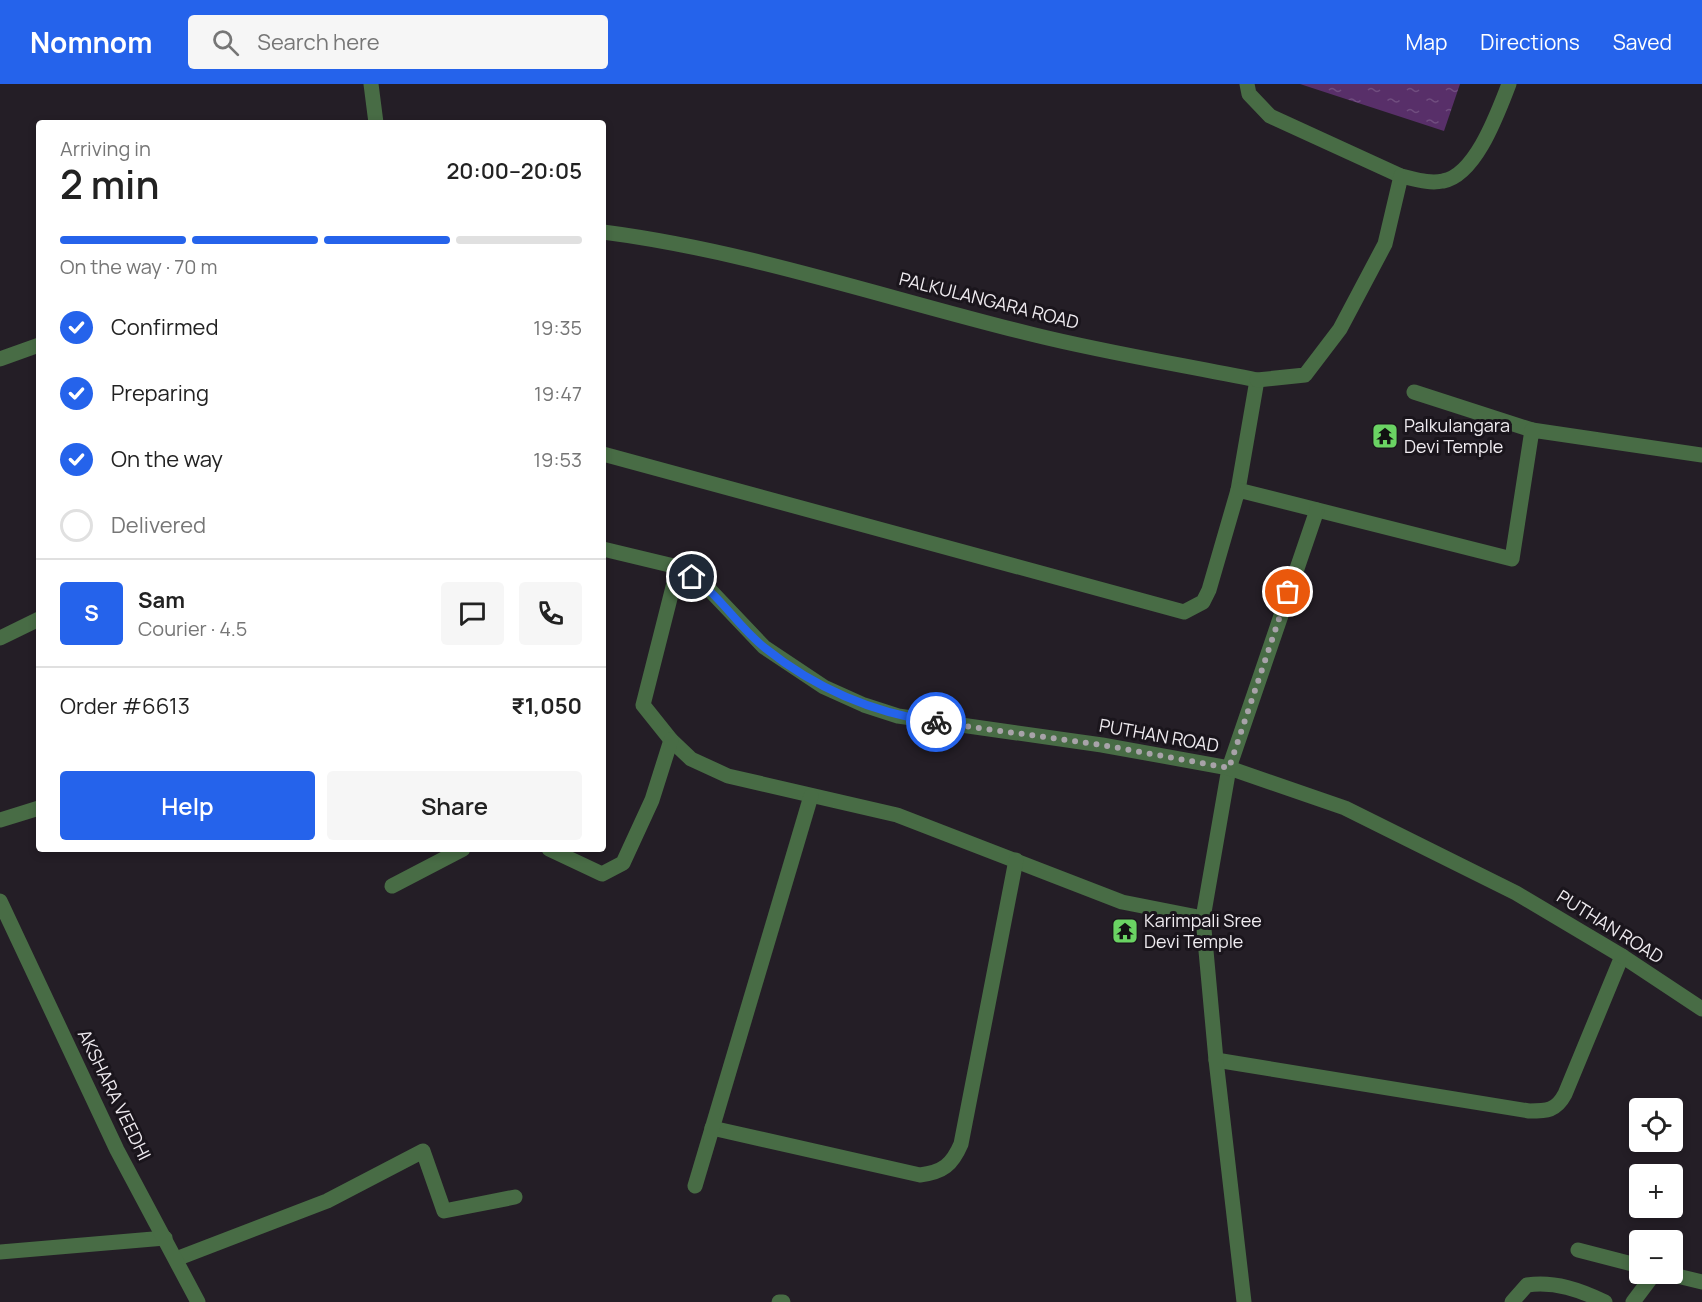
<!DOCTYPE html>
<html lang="en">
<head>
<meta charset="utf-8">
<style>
	:root { --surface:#fff; --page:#f6f6f6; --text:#222; --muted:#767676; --line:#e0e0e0; --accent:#2563eb }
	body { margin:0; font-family:Manrope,sans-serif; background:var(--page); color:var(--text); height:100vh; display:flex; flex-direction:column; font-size:22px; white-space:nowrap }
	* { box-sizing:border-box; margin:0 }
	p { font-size:20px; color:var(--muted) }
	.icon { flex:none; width:33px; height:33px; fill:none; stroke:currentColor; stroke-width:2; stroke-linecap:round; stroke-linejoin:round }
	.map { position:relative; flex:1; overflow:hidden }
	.sheet { position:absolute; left:36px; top:36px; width:570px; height:732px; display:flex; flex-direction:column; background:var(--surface); border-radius:6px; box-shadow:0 3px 9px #0003 }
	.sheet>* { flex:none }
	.tools { position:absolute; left:1629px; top:1014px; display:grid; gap:12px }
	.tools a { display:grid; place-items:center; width:54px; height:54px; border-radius:6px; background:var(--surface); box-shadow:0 3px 9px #0003; font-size:30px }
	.pin { position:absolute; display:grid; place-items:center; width:51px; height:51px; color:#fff; margin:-26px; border:3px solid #fff; border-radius:50%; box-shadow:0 2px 6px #0007 }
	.courier { position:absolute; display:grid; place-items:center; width:60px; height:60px; margin:-30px; border:4px solid #2563eb; border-radius:50%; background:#fff; color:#222; box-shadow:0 2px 8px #0007 }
	.overview em { font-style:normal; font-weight:600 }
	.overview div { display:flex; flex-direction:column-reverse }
	.overview { display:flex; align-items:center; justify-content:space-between; height:102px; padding:0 24px }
	h1 { font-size:39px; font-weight:600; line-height:45px }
	.bar { display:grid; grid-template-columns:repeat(4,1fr); gap:9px 6px; align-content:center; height:72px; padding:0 24px }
	.bar i { height:8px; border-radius:4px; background:var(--line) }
	.bar .on { background:var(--accent) }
	.bar p { grid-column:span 4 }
	.line { display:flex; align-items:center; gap:15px; padding:0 24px; border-top:2px solid var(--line) }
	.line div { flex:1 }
	.round { display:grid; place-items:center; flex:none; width:63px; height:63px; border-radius:6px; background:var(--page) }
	ol { padding:0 24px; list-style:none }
	li { display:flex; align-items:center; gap:18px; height:66px }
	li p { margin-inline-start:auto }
	li .icon { padding:6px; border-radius:50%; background:var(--accent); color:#fff; stroke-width:4 }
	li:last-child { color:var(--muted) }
	li i { width:33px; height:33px; border:3px solid var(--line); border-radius:50% }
	.primary-button { display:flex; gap:12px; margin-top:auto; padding:12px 24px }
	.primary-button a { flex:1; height:69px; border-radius:6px; background:var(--accent); color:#fff; font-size:24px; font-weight:600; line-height:69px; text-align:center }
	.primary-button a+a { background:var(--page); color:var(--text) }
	header { display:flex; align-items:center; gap:36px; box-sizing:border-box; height:84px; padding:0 30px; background:var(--accent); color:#fff }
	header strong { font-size:28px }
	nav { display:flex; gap:33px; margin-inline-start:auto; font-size:21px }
	.search { width:420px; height:54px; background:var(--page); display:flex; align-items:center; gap:15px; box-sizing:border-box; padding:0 21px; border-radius:6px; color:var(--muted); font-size:22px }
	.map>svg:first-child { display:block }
</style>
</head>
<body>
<header>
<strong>Nomnom</strong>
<div class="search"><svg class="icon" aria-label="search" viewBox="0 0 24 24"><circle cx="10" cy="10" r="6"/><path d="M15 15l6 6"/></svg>Search here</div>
<nav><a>Map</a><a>Directions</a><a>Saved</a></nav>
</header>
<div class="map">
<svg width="1702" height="1218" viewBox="0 0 1702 1218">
	<defs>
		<pattern id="water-ripples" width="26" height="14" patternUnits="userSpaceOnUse" patternTransform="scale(1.5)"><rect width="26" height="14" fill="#582f69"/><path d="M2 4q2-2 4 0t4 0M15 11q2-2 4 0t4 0" fill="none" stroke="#704d7f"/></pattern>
	</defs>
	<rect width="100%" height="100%" fill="#241e26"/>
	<path fill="url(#water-ripples)" d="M1300,0H1460L1444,47Z"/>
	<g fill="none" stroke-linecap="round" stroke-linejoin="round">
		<g stroke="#486c45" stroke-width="15">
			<path d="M1247,0L1249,10L1270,32L1401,92"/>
			<path d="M603,148C750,167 891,216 1035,251C1108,269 1183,281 1257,296L1238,406"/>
			<path d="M0,275L39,261"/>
			<path d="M1257,296L1305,291L1340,245L1385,160L1401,92C1415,95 1429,100 1443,97C1476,91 1498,28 1509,0"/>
			<path d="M1414,308L1532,346"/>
			<path d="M603,370L1184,528L1203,518L1209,506L1238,406L1512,475L1532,346L1702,371"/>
			<path d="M678,483L643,621L671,656L691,675L728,692L897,731L1122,818L1203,834"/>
			<path d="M0,554L39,535"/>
			<path d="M0,736L39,724"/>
			<path d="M549,765L602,790L623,779L652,716L671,656"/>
			<path d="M392,802L463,765"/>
			<path d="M1216,976L1529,1027C1547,1027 1556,1027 1565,1010L1622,872"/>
			<path d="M712,1044L920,1091C943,1088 952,1081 961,1060L1016,776"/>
			<path d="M695,1102L811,712"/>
			<path d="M1578,1166L1640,1182"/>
			<path d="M0,1168L165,1154"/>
			<path d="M176,1175L327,1117L423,1067L444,1127L515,1113"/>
			<path d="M1669,1190L1702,1198"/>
			<path d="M779,1218H783"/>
			<path d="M1244,1218L1216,976L1203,834L1229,684L1317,426"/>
			<path d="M1512,1218L1527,1201C1555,1197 1580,1206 1605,1218"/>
			<path d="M1633,1218L1654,1190"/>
		</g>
		<g stroke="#486c45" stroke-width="15">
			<path d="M371,0L376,39"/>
			<path d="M603,465L678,483L707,503L764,563L824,603L864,621L898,632L1102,661L1229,684L1345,724L1516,809L1622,872L1702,925"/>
			<path d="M0,817L117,1066L198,1218"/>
		</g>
	</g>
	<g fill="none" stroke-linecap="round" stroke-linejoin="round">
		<path stroke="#a8a3a9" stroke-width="6" stroke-dasharray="0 10.8" d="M936,638L1102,661L1229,684L1288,508"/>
		<path stroke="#2563eb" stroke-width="8" d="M692,493C721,512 738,543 765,564C815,604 873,629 936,638"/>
	</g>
	<defs>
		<symbol id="temple-square" viewBox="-11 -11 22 22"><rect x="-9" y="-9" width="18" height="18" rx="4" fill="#6ad363" stroke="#1a151c"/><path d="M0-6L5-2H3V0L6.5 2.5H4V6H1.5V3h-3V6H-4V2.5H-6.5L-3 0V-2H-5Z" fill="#111"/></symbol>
	</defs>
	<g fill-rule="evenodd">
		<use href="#temple-square" x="1370" y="337" width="30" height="30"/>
		<use href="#temple-square" x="1110" y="832" width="30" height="30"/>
	</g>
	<g text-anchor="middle" stroke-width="6" stroke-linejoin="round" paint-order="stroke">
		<g font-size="18" fill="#efebf0" stroke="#1a151c">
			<text transform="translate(989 217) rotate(14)" y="6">PALKULANGARA ROAD</text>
			<text transform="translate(1159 652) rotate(10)" y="6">PUTHAN ROAD</text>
			<text transform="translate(1610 843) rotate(32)" y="6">PUTHAN ROAD</text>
			<text transform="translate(114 1011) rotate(64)" y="6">AKSHARA VEEDHI</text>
		</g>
		<g font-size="18" fill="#efebf0" stroke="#1a151c" text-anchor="start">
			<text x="1404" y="348">Palkulangara<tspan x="1404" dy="21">Devi Temple</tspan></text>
			<text x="1144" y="843">Karimpali Sree<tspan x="1144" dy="21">Devi Temple</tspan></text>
		</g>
	</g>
</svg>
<div class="tools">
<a><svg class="icon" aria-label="locate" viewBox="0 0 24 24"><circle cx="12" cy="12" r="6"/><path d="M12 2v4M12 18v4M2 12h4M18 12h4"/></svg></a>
<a>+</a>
<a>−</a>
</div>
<div class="pin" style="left:1288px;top:508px;background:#ea580c"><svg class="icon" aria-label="bag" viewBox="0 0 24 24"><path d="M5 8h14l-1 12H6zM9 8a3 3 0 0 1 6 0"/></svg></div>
<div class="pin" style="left:692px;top:493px;background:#1f2937"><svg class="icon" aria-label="home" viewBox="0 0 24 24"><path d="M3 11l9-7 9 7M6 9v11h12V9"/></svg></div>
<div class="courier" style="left:936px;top:638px"><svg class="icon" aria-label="bike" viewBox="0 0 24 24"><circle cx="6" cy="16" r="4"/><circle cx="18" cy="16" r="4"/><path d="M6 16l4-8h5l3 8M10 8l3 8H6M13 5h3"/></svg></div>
<section class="sheet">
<div class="overview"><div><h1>2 min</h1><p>Arriving in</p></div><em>20:00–20:05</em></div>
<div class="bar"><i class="on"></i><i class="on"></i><i class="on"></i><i></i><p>On the way · 70 m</p></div>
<ol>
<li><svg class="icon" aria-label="check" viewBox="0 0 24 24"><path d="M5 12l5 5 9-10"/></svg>Confirmed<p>19:35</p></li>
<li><svg class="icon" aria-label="check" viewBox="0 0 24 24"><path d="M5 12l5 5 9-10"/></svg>Preparing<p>19:47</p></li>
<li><svg class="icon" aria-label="check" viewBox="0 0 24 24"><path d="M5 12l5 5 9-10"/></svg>On the way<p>19:53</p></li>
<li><i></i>Delivered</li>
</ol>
<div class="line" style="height:108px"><b class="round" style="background:var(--accent);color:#fff">S</b><div><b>Sam</b><p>Courier · 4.5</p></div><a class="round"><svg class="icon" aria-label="chat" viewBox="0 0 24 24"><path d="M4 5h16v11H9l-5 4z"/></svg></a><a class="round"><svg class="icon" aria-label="phone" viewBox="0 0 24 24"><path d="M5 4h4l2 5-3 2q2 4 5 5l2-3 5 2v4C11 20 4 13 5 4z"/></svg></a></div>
<div class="line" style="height:78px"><div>Order #6613</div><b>₹1,050</b></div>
<div class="primary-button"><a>Help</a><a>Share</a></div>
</section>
</div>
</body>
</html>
